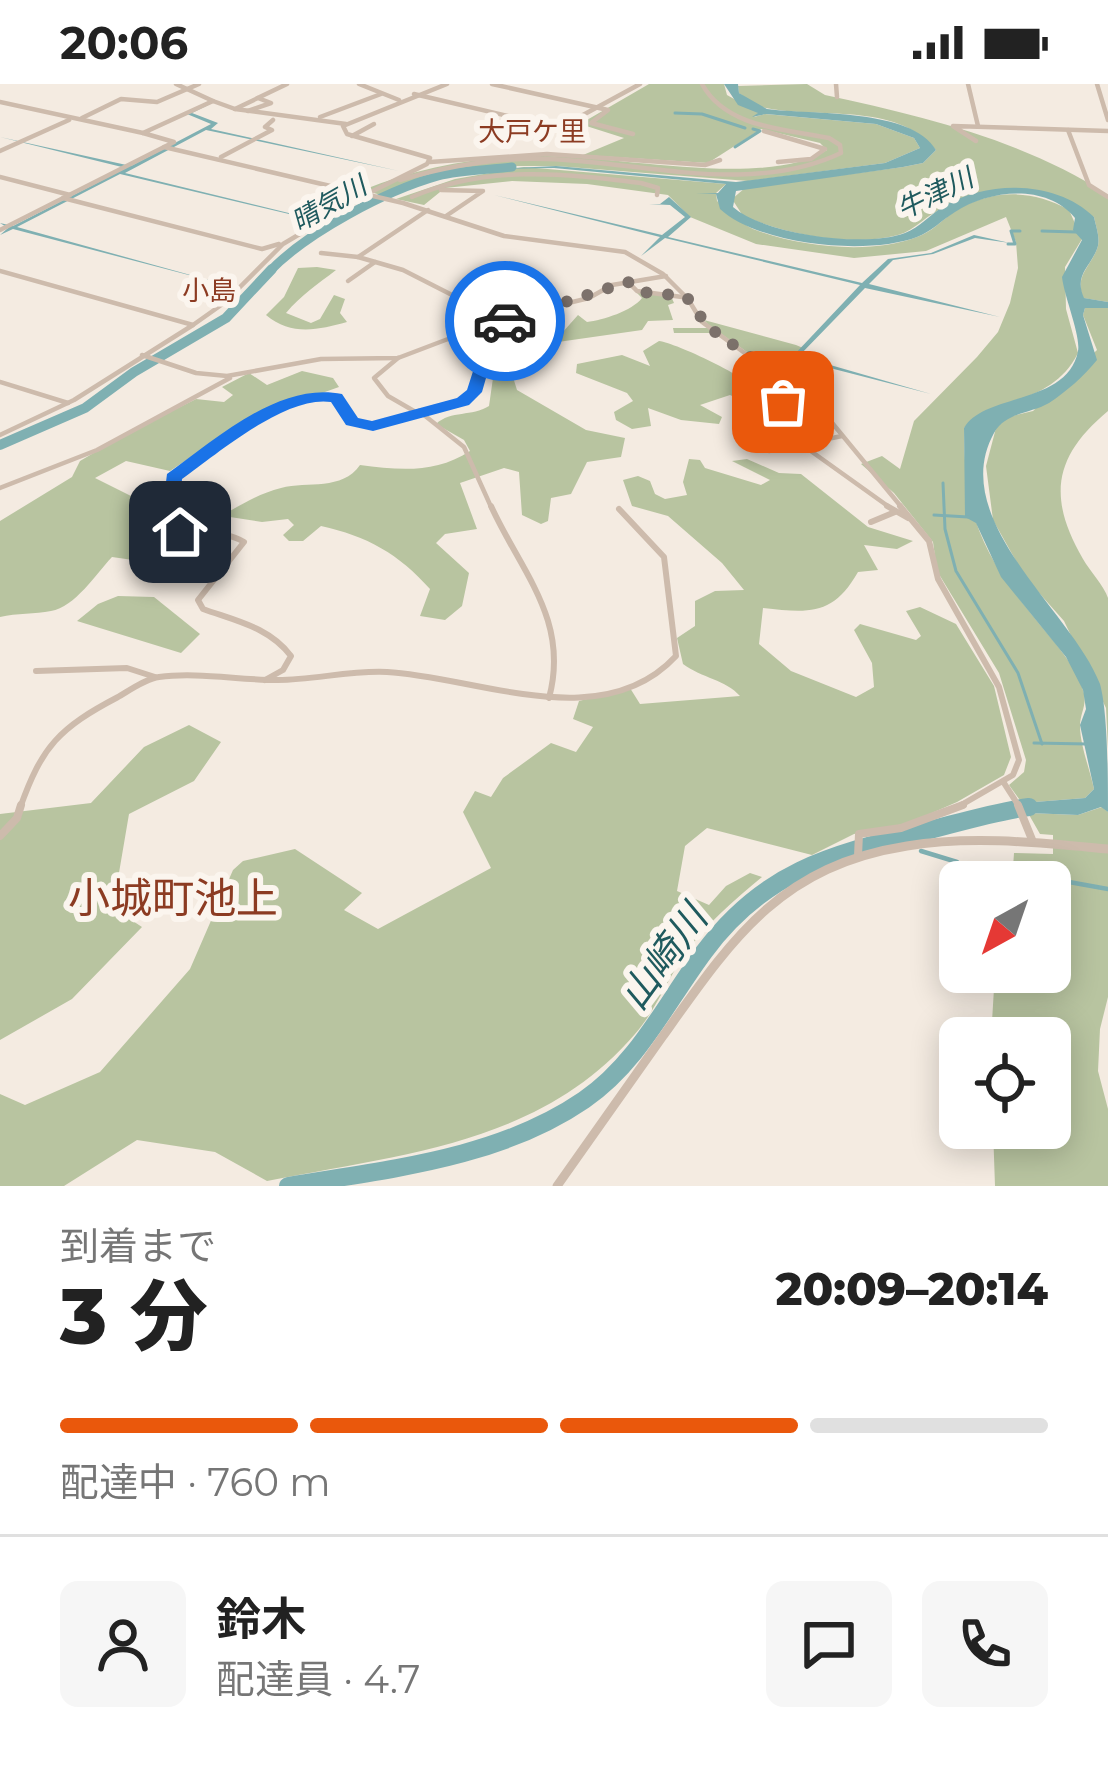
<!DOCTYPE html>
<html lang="ja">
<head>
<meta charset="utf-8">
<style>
	:root { --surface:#fff; --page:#f6f6f6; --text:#222; --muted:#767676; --line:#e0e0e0; --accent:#ea580c }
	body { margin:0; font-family:Montserrat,"Noto Sans JP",sans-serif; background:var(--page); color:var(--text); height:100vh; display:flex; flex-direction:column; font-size:45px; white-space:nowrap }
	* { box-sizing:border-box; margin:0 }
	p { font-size:39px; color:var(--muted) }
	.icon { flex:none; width:66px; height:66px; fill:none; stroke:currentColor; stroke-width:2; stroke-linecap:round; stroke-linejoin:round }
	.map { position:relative; height:1102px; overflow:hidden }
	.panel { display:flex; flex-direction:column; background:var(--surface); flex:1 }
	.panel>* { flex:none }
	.needle { width:78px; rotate:220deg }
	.buttons { position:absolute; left:939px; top:777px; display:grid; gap:24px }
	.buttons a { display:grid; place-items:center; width:132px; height:132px; border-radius:18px; background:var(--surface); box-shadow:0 6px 30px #0003; font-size:60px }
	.pin { position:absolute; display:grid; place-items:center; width:102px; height:102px; color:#fff; margin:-51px; border-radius:24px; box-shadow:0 6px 18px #0006 }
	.courier { position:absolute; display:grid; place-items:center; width:120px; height:120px; margin:-60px; border:9px solid #1a73e8; border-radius:50%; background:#fff; color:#222; box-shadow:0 3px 15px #0007 }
	.head em { font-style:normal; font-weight:800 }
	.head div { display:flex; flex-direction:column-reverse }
	.head { display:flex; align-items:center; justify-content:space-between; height:204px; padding:0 60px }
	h1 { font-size:78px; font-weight:800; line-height:90px }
	.bar { display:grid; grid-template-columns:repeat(4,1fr); gap:18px 12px; align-content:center; height:144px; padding:0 60px }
	.bar i { height:15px; border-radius:9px; background:var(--line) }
	.bar .active { background:var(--accent) }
	.bar p { grid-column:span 4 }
	.line { display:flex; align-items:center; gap:30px; padding:0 60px; border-top:3px solid var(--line) }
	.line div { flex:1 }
	.round { display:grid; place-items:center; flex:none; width:126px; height:126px; border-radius:18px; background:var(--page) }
	.status { display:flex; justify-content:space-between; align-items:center; height:84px; padding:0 60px; background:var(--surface); direction:ltr }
	.status svg { height:33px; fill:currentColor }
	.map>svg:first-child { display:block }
</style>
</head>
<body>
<div class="status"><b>20:06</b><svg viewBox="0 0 49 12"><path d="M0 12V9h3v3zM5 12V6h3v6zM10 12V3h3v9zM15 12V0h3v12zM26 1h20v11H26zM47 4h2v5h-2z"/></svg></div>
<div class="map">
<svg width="1108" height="1102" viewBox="0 0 1108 1102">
	<rect width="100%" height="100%" fill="#f4ebe1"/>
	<g fill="#b8c4a0">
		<path d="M649,0H724L727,11L759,29L754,33L765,30L876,40L914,54L920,64L885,79L748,97L556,82H480L429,90L381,111L363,106C420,83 480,72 543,72C617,71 765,105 827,66L820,59L761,45L708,79L583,71L624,54L580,40Z"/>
		<path d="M807,0L825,11C922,32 1024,56 1108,111V218L1083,214C1075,191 1089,185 1097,165C1101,155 1096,143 1094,133C1036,104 1007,97 945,123C927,130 916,146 898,151C850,164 786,150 743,132L732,115L745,104L903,83L923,79L936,66C894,15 814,37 757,22L739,9L738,2Z"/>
		<path d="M524,83L726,100L716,109L717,117C728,126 740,139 753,145C799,163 871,171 917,153C932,148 942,136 955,127C992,105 1032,105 1069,126L1082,155L1065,183L1066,225L1078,269C1053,319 1002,312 964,344C964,432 982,470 1037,537C1054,558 1075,580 1083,606C1088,620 1080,629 1080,642C1080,661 1090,686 1094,705L1085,714L1022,719L1009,701L1024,688L1026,676L999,589L937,487L933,458L894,409L861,380L882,372L900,385L914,337L977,273L998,248L1010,219L1018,184L1016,158L1006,133L926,167L854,174L756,160L690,133L668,111L587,100L512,97L445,104L424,121L396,115L455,95Z"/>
		<path d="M317,183L336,186C318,200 301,211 286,229L311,239L320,235L334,211L345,215L340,229L347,238C318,246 291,252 266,231L284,213L298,184Z"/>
		<path d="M636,208L671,212L674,219L668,221L673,236L648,237L642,246L544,260L537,255L562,249L578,231L587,238C603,236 632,227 642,214Z"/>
		<path d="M1085,224H1108V327C1054,372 1047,413 1083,475C1090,487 1104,502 1108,514C1108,541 1108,632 1108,665L1106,624L1064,537L1025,493L993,436L986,382L996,344L1008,333L1033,327L1097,266L1083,231Z"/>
		<path d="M704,236L796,261L803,264L777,289L720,249H674L673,244H711Z"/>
		<path d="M659,257C679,260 757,297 767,315C772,325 773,342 775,353L755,347C754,329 746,317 730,311L700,321L722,333L719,340L681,336L648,324L651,342L632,345L616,336L614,328L633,317L627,309L576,289L577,280L622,271L650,282L643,267Z"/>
		<path d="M514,262L529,268L512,290L517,306L586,346L625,354L621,373L587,378L571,410L551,414L548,437L541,440L522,431L519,388L504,384L460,399L477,445L445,450L436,459L469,489L462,522L445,536L420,532L430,505C399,470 367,452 321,442L303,457H289L283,451L294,441L288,435L262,438L230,433L228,428C246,418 261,409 281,404C308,397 342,407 360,381C399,386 435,390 470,367L464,356L436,340C451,326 472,333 489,322L495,280Z"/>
		<path d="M302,287L333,294L339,303L246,336L170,387L126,377L95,394L137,415L132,438L153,446L162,468L147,478L112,473C96,490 75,523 51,527C35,530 17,529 0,533V437L72,393L80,377L124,351L196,315L224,318L233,311L222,303L249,289L267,301Z"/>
		<path d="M689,375L700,376L705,384L761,401L770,396L732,377L747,375L779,389L801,390L868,443L913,457L897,465L864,461L878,486L858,488C833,532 809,529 763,524L759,560L791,587L856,613L874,603L872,579L854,546L860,540L916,556L921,552L906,527L920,523L956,540L994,602L1011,673L1004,691L957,718L909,739L854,750L812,771L707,744L685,762L677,807L709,821L726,802L750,789L762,793C734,816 705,841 684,871C667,897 655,927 635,950C541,1060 402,1070 267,1097L215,1068L137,1056L64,1102H0V1010L25,1021L100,988L190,885L233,786L243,777L295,765L362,809L344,826L378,845L491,784L463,728L475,707L491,713L503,694L551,659L576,668L593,643L573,635L579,617L630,604L640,620L740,612C726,596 702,594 683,580L677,554L695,542V517L715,507L744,506L722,479L668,432L632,422L623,396L638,392L650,397L655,410L665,415L687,411L683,398Z"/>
		<path d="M118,512L154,513L200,550L181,569L77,537L98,520Z"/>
		<path d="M189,641L221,658L194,697L129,730L113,824L142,843L72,915L0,956V730L91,719L144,663Z"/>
		<path d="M1102,723L1108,728V913L1100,945L1098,987L1108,1025V1102H995L993,1044H1050V954H991L995,888H1050V798H1012L1014,769L1053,770V751L1040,750L1028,729L1078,731Z"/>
	</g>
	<g fill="#7fb0b2">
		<path d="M724,0H738L739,9L767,25C811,31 912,24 936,66L923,79L903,83L736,107L733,123C765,151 866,164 905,149C920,143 931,130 944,122C988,96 1056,96 1094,133C1096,143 1101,155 1097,165C1089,185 1074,191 1084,214L1108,218V224H1085L1083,231L1097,276C1083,293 1067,307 1049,319C1030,330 1006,328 994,349C946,436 1072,527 1100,600C1108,629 1108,695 1108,728L1101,723L1078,731L1028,729L1022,719L1085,714L1094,705L1080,641L1086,625L1083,606L1066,573L1001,493L976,439L965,433L964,344C983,309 1068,321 1078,267C1081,252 1064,212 1062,193L1082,156L1073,146L1075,134C1046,99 989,106 955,128C942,136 931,148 917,153C867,172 759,161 720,125L716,110H696L718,109L726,100L554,84L495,85L556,82L736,98L885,79L920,64L914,54L876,40L766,30L752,33L758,29L738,21Z"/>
		<path d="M212,19L192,29L218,39L211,45L399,87L206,46L125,89L305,133L323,125L306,134L120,90L17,143L223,200L13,145L0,151L8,144L0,139L13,142L126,84L0,53L131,82L211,40L187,30Z"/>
		<path d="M494,111L662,151L685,133L670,121L649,120H660L669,113L691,133L668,153L862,199L888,175L931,169L974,151L1010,159L975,154L933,170L893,176L869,200L1000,233L865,204L799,272L931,310L795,275L777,289L860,201L665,154L641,172L660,153Z"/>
	</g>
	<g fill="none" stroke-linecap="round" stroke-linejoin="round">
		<g stroke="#7fb0b2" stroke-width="3">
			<path d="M675,29L702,30L745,44"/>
			<path d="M735,63L760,47L753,45"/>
			<path d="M1042,147L1076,148"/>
			<path d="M1008,160H1015L1011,147H1020"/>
			<path d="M943,399L945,445L956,487L1018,589L1042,660"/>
			<path d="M934,431L968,433"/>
			<path d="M1034,659L1088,660"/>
		</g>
		<g stroke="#7fb0b2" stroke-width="4.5">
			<path d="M921,767L957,778"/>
			<path d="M1058,796L1108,805"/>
		</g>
		<path stroke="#7fb0b2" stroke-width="9" d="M269,188C306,149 385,107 438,92C461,86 488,86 512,83"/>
		<path stroke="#7fb0b2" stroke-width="10" d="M0,361L85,324L134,288L226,234L272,185"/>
		<path stroke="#7fb0b2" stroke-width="14" d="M1019,724L1029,723"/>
		<path stroke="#7fb0b2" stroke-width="18" d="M288,1102C388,1085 498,1075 584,1016C638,979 666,919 704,868C764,787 830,771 922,748C958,739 993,728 1029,723"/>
		<g stroke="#cdbbac" stroke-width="4.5">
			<path d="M176,0L213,17"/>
			<path d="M359,0L399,16"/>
			<path d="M836,0L837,13"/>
			<path d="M968,0L978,42"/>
			<path d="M1097,0L1108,36"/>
			<path d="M414,10L559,44L640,0"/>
			<path d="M0,18L143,49"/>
			<path d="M235,25L346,40"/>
			<path d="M248,27L271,19L258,14"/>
			<path d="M320,33L381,10"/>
			<path d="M82,34L121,15L157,18L199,0"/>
			<path d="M1068,46L1089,101L1108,113"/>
			<path d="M764,47L825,65L811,75L778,78"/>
			<path d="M352,52L374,40"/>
			<path d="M976,57L953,42L1108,47"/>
			<path d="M164,63L403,119L504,152L625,168L663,190L688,215L702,238L819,323L903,425"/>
			<path d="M0,67L69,36"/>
			<path d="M221,73L272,46L265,43L273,36"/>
			<path d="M430,78L547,70L705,81L720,76"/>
			<path d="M0,93L70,111"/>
			<path d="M400,96C448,82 497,73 547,75C643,78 750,112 841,69L840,61L829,54C785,45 726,44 702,0"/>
			<path d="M441,106L483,107L446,132"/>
			<path d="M412,113C487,81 562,89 641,99L658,104L657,111"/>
			<path d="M63,114L262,165L279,160"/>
			<path d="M321,169L358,173"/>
			<path d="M0,187L193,241"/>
			<path d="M348,197L375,178"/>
			<path d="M628,198L637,207L682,213"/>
			<path d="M142,271L196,289L227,292L321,275L398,274L498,236L589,214L612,201L666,192"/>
			<path d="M398,274L374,294L388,312L414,327"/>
			<path d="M0,298L68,319"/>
			<path d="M806,312L783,318L800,339L795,350L801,360L892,425"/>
			<path d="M419,327L464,363L492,425"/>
			<path d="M0,351L74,316L193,241L224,219L283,160L367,110"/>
			<path d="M769,367L842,352"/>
			<path d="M0,404L97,366L230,294"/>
			<path d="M172,425L173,393C222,359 273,309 336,314L350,335L379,342L470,313L480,285L516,257L509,240L403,186L358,173L428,126"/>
		</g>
		<g stroke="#cdbbac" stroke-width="6">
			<path d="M172,422L171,442C195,453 221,444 244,458L198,516L203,525C236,537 269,543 291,572L283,586L265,596"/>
			<path d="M491,422C521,488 570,536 549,614"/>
			<path d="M887,422L908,434"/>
			<path d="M900,422L929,457L938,495L999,603L1019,676L1013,691L956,724"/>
			<path d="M871,438L895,428"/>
			<path d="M36,587L127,584L155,593"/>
			<path d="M1004,699L1020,724"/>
			<path d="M20,724C42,662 59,644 118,613C130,606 145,595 159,593C197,588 239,596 278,596C314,596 351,586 387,588C478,593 602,652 676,572L664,473L619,425"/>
		</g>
		<g stroke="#cdbbac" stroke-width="8">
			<path d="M1018,721L1033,758"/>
			<path d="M0,752L17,734L21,721"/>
			<path d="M858,772L859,750L901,744L963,721"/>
		</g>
		<g stroke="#cdbbac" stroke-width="4.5">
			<path d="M492,0L608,26L591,39L633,50"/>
			<path d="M367,110L427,80L430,74L347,50L343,42L447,0"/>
			<path d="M0,146L174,58L143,49L213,17L235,25L287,0"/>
		</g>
		<path stroke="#cdbbac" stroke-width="9" d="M557,1102C592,1052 628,1002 663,952C732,855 780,782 907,762C973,751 1042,759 1108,765"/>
	</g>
	<path fill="#1a73e8" d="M500,234H510L524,249V257L488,287L482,308L469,321L373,347L346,341L331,318C286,311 217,370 182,395L179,437L189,448L186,452H173L161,438L167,390C215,356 279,297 342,310L358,334L372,337L457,314L467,306L475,281L509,256Z"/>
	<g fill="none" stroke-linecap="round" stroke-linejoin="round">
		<path stroke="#7c716b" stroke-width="12" stroke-dasharray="0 21.6" d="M505,237L628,198L640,208L686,212L708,243L806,312L783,318"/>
	</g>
	<g text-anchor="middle" stroke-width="12" stroke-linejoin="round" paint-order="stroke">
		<g font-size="27" fill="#8c3b22" stroke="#fbf5ee">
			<text x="532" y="57">大戸ケ里</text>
			<text x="209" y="216">小島</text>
		</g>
		<g font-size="27" font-style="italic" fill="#1f5a5e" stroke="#fbf5ee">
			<text transform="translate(935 110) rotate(-26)" y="9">牛津川</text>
			<text transform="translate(329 120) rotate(-30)" y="9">晴気川</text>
		</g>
		<g font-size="39" font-style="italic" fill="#1f5a5e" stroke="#fbf5ee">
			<text transform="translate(663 873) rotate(-54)" y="14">山崎川</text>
		</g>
		<g font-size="42" fill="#8c3b22" stroke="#fbf5ee">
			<text x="173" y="829">小城町池上</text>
		</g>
	</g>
</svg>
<div class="buttons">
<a><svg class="needle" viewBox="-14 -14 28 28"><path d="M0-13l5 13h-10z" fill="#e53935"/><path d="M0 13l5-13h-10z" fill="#767676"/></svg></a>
<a><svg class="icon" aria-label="locate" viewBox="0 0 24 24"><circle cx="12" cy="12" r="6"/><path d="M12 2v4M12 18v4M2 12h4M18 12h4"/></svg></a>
</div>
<div class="pin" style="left:783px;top:318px;background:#ea580c"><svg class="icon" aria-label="bag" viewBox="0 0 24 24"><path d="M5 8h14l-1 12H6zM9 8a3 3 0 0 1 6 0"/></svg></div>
<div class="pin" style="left:180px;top:448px;background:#1f2937"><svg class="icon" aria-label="home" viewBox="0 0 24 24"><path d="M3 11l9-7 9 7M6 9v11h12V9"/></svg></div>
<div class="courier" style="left:505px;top:237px"><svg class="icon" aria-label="car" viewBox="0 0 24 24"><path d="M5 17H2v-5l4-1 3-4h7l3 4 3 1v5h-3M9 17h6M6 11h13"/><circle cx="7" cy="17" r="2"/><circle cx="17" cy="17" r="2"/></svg></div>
</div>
<section class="panel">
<div class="head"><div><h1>3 分</h1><p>到着まで</p></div><em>20:09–20:14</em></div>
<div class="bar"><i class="active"></i><i class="active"></i><i class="active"></i><i></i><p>配達中 · 760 m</p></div>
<div class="line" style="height:216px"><a class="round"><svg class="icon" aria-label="person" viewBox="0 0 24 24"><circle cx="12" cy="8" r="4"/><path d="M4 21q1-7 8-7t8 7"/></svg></a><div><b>鈴木</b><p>配達員 · 4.7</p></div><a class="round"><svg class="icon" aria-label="chat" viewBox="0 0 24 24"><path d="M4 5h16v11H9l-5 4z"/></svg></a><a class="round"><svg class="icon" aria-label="phone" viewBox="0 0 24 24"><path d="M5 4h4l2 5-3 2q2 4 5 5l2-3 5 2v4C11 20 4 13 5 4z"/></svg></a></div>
</section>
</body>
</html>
